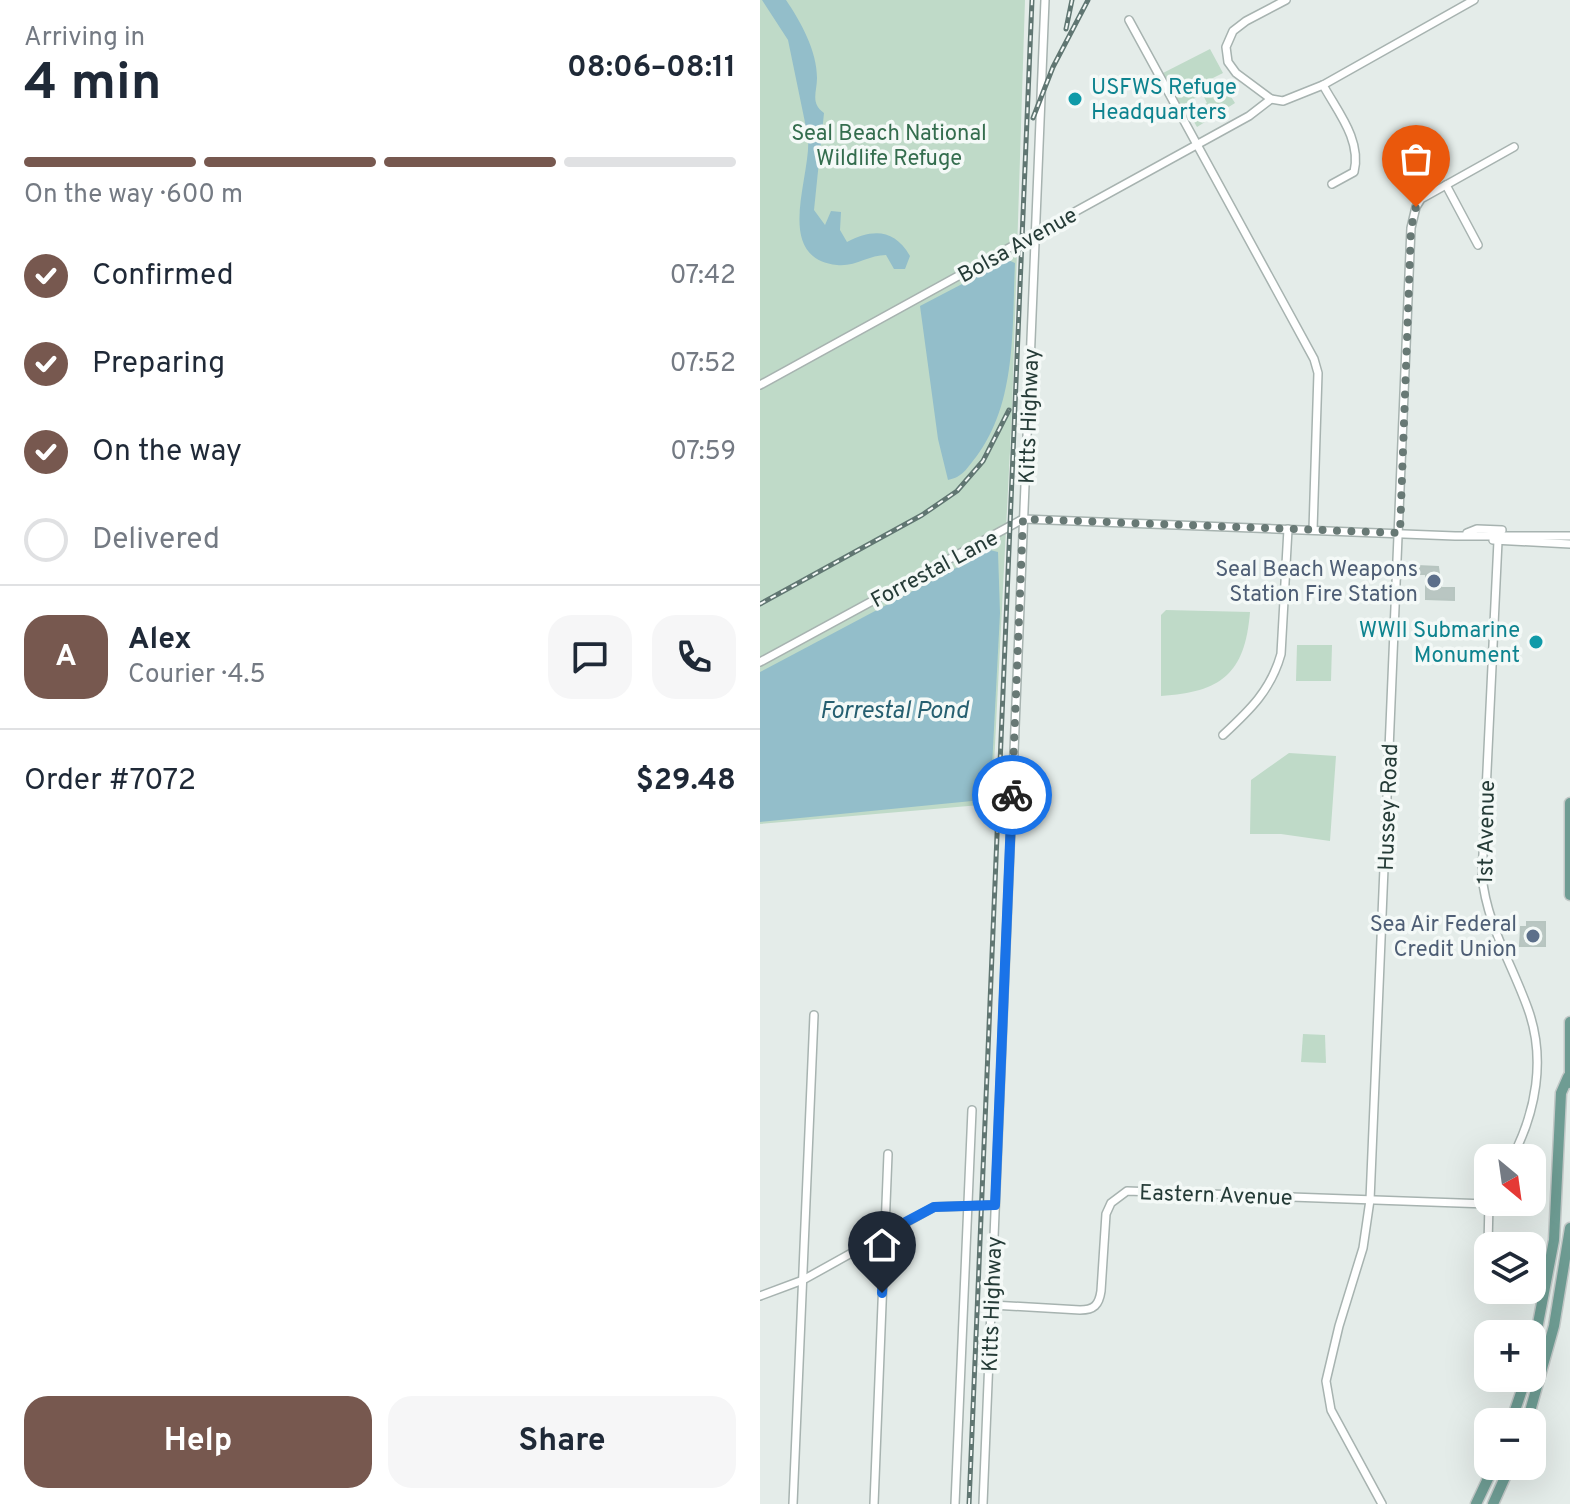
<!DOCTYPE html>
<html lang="en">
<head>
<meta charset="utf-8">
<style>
	:root { --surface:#fff; --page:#f6f6f7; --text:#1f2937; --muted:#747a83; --line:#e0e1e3; --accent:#77584f }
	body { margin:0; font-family:Overpass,sans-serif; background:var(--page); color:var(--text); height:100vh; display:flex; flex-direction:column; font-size:30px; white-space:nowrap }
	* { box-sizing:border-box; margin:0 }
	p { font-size:26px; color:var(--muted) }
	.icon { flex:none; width:44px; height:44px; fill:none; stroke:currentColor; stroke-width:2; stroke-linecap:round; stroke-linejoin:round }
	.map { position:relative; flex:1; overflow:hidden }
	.details { display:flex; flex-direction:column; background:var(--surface); width:760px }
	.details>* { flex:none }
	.needle { width:52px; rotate:151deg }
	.buttons { position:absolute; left:714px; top:1144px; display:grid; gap:16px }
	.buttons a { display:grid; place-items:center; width:72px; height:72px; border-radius:16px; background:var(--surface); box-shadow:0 8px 32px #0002; font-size:40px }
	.pin { position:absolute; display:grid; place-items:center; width:68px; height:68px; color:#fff; margin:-82px -34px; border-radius:50% 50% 50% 0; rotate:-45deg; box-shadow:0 0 8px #0007 }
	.pin .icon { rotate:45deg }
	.courier { position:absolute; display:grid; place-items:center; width:80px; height:80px; margin:-40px; border:6px solid #1a73e8; border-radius:50%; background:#fff; color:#222; box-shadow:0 2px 10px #0007 }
	.headline em { font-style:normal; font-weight:700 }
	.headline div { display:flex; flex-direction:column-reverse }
	.headline { display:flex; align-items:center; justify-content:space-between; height:136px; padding:0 24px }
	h1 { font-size:52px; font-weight:700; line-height:60px }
	.bar { display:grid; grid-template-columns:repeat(4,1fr); gap:12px 8px; align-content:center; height:96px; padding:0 24px }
	.bar i { height:10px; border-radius:6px; background:var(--line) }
	.bar .current { background:var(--accent) }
	.bar p { grid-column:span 4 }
	.line { display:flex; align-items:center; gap:20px; padding:0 24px; border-top:2px solid var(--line) }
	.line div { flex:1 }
	.round { display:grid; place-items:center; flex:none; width:84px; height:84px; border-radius:24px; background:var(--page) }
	ol { padding:0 24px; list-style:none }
	li { display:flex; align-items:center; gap:24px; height:88px }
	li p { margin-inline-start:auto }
	li .icon { padding:8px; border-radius:50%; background:var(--accent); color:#fff; stroke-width:4 }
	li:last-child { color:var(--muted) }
	li i { width:44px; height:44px; border:4px solid var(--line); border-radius:50% }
	.action { display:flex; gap:16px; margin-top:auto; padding:16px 24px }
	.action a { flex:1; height:92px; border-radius:24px; background:var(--accent); color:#fff; font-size:32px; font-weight:700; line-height:92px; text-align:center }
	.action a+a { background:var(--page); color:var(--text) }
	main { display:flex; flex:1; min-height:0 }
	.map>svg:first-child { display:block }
</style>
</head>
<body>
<main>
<section class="details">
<div class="headline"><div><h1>4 min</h1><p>Arriving in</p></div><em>08:06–08:11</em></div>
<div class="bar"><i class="current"></i><i class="current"></i><i class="current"></i><i></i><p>On the way · 600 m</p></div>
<ol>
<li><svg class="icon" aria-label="check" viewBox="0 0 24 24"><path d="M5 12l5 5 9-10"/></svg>Confirmed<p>07:42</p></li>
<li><svg class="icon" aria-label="check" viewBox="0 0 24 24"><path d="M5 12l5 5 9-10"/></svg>Preparing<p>07:52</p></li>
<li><svg class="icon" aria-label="check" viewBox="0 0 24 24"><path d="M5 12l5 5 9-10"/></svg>On the way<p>07:59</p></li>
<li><i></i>Delivered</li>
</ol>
<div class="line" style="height:144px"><b class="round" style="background:var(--accent);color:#fff">A</b><div><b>Alex</b><p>Courier · 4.5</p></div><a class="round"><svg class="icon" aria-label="chat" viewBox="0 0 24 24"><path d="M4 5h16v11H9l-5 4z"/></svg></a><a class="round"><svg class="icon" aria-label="phone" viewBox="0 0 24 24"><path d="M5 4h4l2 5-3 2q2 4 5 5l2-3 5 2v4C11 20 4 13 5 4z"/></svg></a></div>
<div class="line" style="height:104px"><div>Order #7072</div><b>$29.48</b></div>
<div class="action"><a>Help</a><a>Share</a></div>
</section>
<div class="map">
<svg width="810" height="1504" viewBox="0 0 810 1504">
	<rect width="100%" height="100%" fill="#e4ece9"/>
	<g fill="#bfdac8">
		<path d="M0,0H265L252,411L232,804L0,824Z"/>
		<path d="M450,49L463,73L449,80L453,88L421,106L403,73Z"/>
		<path d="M459,89L468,92L475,103L437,127L429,113L447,103L444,97Z"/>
		<path d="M406,610L490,612C485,674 461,692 401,696V615Z"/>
		<path d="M537,645H572L571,681H536Z"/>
		<path d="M529,753L576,756L570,841L521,834H490L491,780Z"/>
		<path d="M543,1034L565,1035L566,1063L541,1062Z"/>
	</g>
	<g fill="#93beca">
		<path d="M2,0H26C41,22 57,51 57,78C57,92 50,103 64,113L54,210L65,225L71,211L81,212L80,230L87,242C112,229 134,228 150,256L145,269H134L126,255C109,255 95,267 77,265C12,258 52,176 48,137L28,40Z"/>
		<path d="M248,260L255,263C252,328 257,403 216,457C207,468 203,477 188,480L178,439L160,306Z"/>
		<path d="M230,550L238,552L240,613L231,786L222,798L212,801L0,822V672Z"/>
	</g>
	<g fill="#b9c6c2" stroke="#b7c5c0" stroke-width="2">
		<path d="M657,566L678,567L681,588H694V600L666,599V574H657Z"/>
		<path d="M767,922H785V946H760L761,927H767Z"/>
	</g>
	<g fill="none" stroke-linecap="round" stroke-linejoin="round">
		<defs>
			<g id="street">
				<path d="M526,0L486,21L473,31L466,47L468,62L476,73L511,99L523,101L563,85L714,0"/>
				<path d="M369,20L554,359L558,373L553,530"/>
				<path d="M563,85C577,111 602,140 594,172L572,184"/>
				<path d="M686,185L718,245"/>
				<path d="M0,385L489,116L511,99"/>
				<path d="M707,533L717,529L742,530"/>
				<path d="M733,540L810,544"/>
				<path d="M738,541L722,875C726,923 752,964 768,1009C786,1059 776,1112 752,1158"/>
				<path d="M0,662L263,519L695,536H810"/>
				<path d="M463,735C490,710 511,690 521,654L528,529"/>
				<path d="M728,1246L729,1202"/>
				<path d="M0,1296L43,1280L174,1207L235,1205"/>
				<path d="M232,1305L320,1310C334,1310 339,1305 341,1291L346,1214L351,1203L367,1191L727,1204"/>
				<path d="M33,1504L54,1015"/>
				<path d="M114,1504L128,1154"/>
				<path d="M195,1504L212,1110"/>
				<path d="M223,1504L285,0"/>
				<path d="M622,1504L571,1410L566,1381L579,1326L603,1248L610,1200L651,228L656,207L661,199L754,147"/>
			</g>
			<g id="primary">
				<path d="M810,803V895"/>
				<path d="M810,1022V1083"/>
				<path d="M772,1355L794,1240L801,1093L808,1077"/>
				<path d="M751,1422L766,1378"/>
				<path d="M767,1422L794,1326L810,1228"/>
				<path d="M716,1504L734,1466"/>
				<path d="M733,1504L750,1466"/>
			</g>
		</defs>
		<use href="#street" stroke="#a7b3b0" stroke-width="10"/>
		<use href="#primary" stroke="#c2c8c7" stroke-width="13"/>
		<use href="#street" stroke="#fff" stroke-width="7"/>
		<use href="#primary" stroke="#6e9c93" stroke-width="10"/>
		<defs>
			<g id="rail">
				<path d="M306,29L312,0"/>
				<path d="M273,118L293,67L328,0"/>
				<path d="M0,604L162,515L197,491L223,461L249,410"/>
				<path d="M209,1504L272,0"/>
			</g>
		</defs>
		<use href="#rail" stroke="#607672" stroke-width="5"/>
		<use href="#rail" stroke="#f4f9f7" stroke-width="2" stroke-dasharray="6" stroke-linecap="butt"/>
	</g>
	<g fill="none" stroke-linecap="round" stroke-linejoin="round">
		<path stroke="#687975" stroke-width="8" stroke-dasharray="0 14.4" d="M252,795L263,519L640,533L651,228L656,207"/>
		<path stroke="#1a73e8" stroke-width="10" d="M122,1293L125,1233L174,1207L235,1205L252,795"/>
	</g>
	<g fill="#0f9aa8" stroke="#f4f9f7" stroke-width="3">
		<circle cx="315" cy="99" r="8"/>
		<circle cx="776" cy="642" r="8"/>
	</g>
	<g fill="#5c6f8a" stroke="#f4f9f7" stroke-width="3">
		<circle cx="674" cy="581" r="8"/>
		<circle cx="773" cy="936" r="8"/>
	</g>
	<g text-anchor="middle" stroke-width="7" stroke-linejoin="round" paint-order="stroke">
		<g font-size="22" fill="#0d838f" stroke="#f4f9f7" text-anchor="start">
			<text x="331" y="94">USFWS Refuge<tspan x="331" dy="25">Headquarters</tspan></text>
			<text x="760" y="637" text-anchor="end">WWII Submarine<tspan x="760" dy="25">Monument</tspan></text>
		</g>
		<g font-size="22" fill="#346d4e" stroke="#f4f9f7">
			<text x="129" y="140">Seal Beach National<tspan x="129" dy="25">Wildlife Refuge</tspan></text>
		</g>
		<g font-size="22" fill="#253b37" stroke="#f4f9f7">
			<text transform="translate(257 244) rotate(-29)" y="8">Bolsa Avenue</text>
			<text transform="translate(268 416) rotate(-88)" y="8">Kitts Highway</text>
			<text transform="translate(174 568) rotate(-28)" y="8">Forrestal Lane</text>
			<text transform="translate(627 807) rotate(-88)" y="8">Hussey Road</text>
			<text transform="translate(725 832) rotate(-89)" y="8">1st Avenue</text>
			<text transform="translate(456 1194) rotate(2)" y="8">Eastern Avenue</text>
			<text transform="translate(231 1304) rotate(-88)" y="8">Kitts Highway</text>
		</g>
		<g font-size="22" fill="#4e5e75" stroke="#f4f9f7" text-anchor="end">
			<text x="658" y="576">Seal Beach Weapons<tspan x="658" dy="25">Station Fire Station</tspan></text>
			<text x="757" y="931">Sea Air Federal<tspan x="757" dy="25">Credit Union</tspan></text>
		</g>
		<g font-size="24" font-style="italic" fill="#265f70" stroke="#f4f9f7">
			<text x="134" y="718">Forrestal Pond</text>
		</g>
	</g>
</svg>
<div class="buttons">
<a><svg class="needle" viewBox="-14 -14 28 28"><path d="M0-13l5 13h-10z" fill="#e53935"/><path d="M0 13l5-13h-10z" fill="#747a83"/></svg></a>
<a><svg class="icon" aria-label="layers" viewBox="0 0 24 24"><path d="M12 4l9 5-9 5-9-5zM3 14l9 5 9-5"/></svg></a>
<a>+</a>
<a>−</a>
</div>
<div class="pin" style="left:656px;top:207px;background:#ea580c"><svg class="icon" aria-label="bag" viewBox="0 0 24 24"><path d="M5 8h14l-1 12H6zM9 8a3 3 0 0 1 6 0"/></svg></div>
<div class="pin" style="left:122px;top:1293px;background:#1f2937"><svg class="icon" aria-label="home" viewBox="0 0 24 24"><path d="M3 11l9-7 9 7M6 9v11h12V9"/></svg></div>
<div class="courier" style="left:252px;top:795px"><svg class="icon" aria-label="bike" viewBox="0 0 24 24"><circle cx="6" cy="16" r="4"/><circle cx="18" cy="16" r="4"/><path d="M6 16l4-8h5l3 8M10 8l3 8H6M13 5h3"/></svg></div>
</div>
</main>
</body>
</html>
